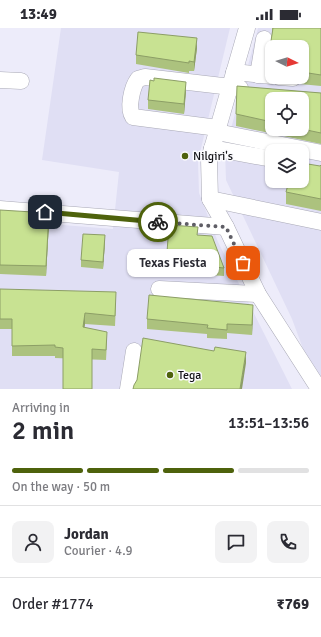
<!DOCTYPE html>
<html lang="en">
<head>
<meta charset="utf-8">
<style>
	:root { --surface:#fff; --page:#f2f2f3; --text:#2b2b33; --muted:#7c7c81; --line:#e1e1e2; --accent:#4e620c }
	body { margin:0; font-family:Signika,sans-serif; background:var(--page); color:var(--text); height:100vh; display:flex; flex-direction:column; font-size:15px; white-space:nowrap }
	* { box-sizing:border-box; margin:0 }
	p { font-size:13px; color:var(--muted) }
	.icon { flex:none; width:22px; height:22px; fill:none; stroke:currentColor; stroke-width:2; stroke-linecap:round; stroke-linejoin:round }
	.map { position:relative; height:361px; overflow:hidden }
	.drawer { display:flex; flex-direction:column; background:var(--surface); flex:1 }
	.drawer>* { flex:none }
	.needle { width:26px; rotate:95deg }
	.controls { position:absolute; left:265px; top:12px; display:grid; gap:8px }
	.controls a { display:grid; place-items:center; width:44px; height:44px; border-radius:8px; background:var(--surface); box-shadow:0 1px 3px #0004; font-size:20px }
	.pin { position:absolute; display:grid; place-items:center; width:34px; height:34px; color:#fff; margin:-17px; border-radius:8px; box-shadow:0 2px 6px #0006 }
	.courier { position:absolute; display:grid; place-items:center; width:40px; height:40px; margin:-20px; border:3px solid #4e620c; border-radius:50%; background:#fff; color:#222; box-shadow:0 1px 5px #0007 }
	.bubble { position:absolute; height:28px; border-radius:8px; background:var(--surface); box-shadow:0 1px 3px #0004; font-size:13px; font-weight:600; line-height:28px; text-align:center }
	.summary em { font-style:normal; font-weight:600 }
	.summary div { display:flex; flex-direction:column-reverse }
	.summary { display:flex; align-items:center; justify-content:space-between; height:68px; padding:0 12px }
	h1 { font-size:26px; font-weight:600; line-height:30px }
	.bar { display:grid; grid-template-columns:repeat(4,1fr); gap:6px 4px; align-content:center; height:48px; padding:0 12px }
	.bar i { height:5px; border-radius:3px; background:var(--line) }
	.bar .selected { background:var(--accent) }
	.bar p { grid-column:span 4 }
	.line { display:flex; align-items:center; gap:10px; padding:0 12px; border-top:1px solid var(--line) }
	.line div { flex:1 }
	.round { display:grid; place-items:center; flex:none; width:42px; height:42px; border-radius:8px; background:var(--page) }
	.status { display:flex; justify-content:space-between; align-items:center; height:28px; padding:0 20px; background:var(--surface); direction:ltr }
	.status svg { height:11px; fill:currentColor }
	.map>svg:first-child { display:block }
</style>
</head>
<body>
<div class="status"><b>13:49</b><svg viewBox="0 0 49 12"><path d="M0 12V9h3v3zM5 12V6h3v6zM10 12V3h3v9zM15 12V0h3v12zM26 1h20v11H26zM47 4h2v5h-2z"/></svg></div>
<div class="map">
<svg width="321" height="361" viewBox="0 0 321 361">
	<rect width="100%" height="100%" fill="#edecfa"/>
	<g fill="#e0dff4" fill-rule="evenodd">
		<path d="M61,0H230L198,133L199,165L218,214L292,361H0V192L113,201L119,144L42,132Z"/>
		<path d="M258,0H321V361H318L292,291L226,152L225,123ZM272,19H302V49H272ZM272,71H302V101H272ZM272,123H302V153H272Z"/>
	</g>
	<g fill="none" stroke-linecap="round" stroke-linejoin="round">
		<defs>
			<g id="minor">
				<path d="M247,0L209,131L210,171L226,199L258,266L319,361"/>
				<path d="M234,44L272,48"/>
				<path d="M258,47L264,11"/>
				<path d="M279,49L293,50"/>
				<path d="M0,52L21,53"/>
				<path d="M218,100L133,89C127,80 132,59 138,51L145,49L240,60"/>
				<path d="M217,104L321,125"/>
				<path d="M212,120L272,131"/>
				<path d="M210,171L321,194"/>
				<path d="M0,181L226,199"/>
				<path d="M159,261L258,266"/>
				<path d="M128,361L134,323"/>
			</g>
		</defs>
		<use href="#minor" stroke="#a9a9b6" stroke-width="17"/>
		<use href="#minor" stroke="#fff" stroke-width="16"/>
	</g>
	<g fill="#acc27e" fill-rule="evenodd">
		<path d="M272,0H321V58L300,56V49H302V19H272V39L269,38V26L272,7Z"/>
		<path d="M197,20L194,43H189V45L136,36V27Z"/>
		<path d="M237,58L321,65V116L236,98ZM272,71H302V101H272Z"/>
		<path d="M186,63L184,86L148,81V72Z"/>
		<path d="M321,137V183L286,176V164Z"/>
		<path d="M0,182L49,194L46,248L0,246Z"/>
		<path d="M198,207L224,240V248L195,246L194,249L166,247V238Z"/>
		<path d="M105,214L103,241L81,239V232Z"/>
		<path d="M0,261L116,275L115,298L85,296L84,300L107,314L106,332L55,330V328H12V301H0Z"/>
		<path d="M253,287L252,307L227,305V311L207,310V306L147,301V291Z"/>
	</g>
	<g fill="#8c9e66">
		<path d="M197,10V20L194,43V34Z"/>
		<path d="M186,54V63L184,86V76Z"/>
		<path d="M49,185V194L46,248V238Z"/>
		<path d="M105,207V214L103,241V234Z"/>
		<path d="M253,277V287L252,307V297Z"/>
		<path d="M85,285V296L83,310V299Z"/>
		<path d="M246,324V335L242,361H240Z"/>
	</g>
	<g fill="#c8e292" stroke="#8c9e66">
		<path d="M273,0H321V47L302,44V19H272V27L269,26Z"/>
		<path d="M138,4L197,10L194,34L189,33V35L136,27Z"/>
		<path d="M154,50L186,54L184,76L148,72L150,52L154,53Z"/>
		<path d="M237,58L321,65V105L302,101V71H272V94L236,86Z"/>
		<path d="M302,135L320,138L321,137V171L286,164L289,153H302Z"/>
		<path d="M0,182L49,185L46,238L0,237Z"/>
		<path d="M169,197L198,199L197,207L212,208L224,240L195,237L194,240L166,238Z"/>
		<path d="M83,206L105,207L103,234L81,232Z"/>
		<path d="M0,261L116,264L115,288L85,285L83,299L107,304L106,322L92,321V361H63V320L55,319V317L12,318V291H0Z"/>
		<path d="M149,267L253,277L252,297L227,296V302L207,300L208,297L147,291Z"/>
		<path d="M143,310L214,323L215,319L246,324L240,361H133L134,357L137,352Z"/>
	</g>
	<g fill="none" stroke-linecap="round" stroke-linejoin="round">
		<path stroke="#5f5e66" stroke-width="4" stroke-dasharray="0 7.2" d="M158,194L226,199L243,235"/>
		<path stroke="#4e620c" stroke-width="5" d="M45,184L158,194"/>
	</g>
	<g fill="#4e620c" stroke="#fbfbfe" stroke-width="1.5">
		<circle cx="185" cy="128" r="4"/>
		<circle cx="170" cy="347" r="4"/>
	</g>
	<g text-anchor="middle" stroke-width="3" stroke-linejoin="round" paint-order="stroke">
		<g font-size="12" fill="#121216" stroke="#fbfbfe" text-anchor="start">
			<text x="193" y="132">Nilgiri's</text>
			<text x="178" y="351">Tega</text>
		</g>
	</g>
</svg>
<div class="controls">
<a><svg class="needle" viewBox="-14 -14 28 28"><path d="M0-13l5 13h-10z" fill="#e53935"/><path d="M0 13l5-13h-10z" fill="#7c7c81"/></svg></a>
<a><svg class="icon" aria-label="locate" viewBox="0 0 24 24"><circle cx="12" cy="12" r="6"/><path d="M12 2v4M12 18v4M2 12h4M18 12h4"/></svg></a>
<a><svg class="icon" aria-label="layers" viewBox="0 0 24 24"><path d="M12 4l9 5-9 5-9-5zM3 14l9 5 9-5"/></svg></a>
</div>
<div class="pin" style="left:243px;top:235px;background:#ea580c"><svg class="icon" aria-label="bag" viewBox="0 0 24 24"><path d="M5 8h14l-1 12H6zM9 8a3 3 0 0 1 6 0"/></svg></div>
<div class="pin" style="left:45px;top:184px;background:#1f2937"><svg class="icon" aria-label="home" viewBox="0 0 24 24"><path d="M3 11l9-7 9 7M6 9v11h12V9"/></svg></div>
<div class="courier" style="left:158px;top:194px"><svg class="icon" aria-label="bike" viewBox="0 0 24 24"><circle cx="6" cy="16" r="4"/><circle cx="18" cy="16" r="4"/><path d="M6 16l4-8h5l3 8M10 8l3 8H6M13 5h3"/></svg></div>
<div class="bubble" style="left:127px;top:221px;width:92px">Texas Fiesta</div>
</div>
<section class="drawer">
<div class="summary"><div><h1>2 min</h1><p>Arriving in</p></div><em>13:51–13:56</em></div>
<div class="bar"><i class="selected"></i><i class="selected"></i><i class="selected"></i><i></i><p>On the way · 50 m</p></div>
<div class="line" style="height:72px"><a class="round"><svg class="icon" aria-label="person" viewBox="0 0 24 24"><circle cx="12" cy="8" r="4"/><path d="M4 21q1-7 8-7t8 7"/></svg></a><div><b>Jordan</b><p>Courier · 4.9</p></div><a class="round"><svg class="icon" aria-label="chat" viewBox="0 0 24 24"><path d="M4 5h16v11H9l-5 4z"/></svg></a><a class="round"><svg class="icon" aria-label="phone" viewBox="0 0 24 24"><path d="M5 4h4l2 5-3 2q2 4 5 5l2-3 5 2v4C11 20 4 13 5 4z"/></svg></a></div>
<div class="line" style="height:52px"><div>Order #1774</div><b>₹769</b></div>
</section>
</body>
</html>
